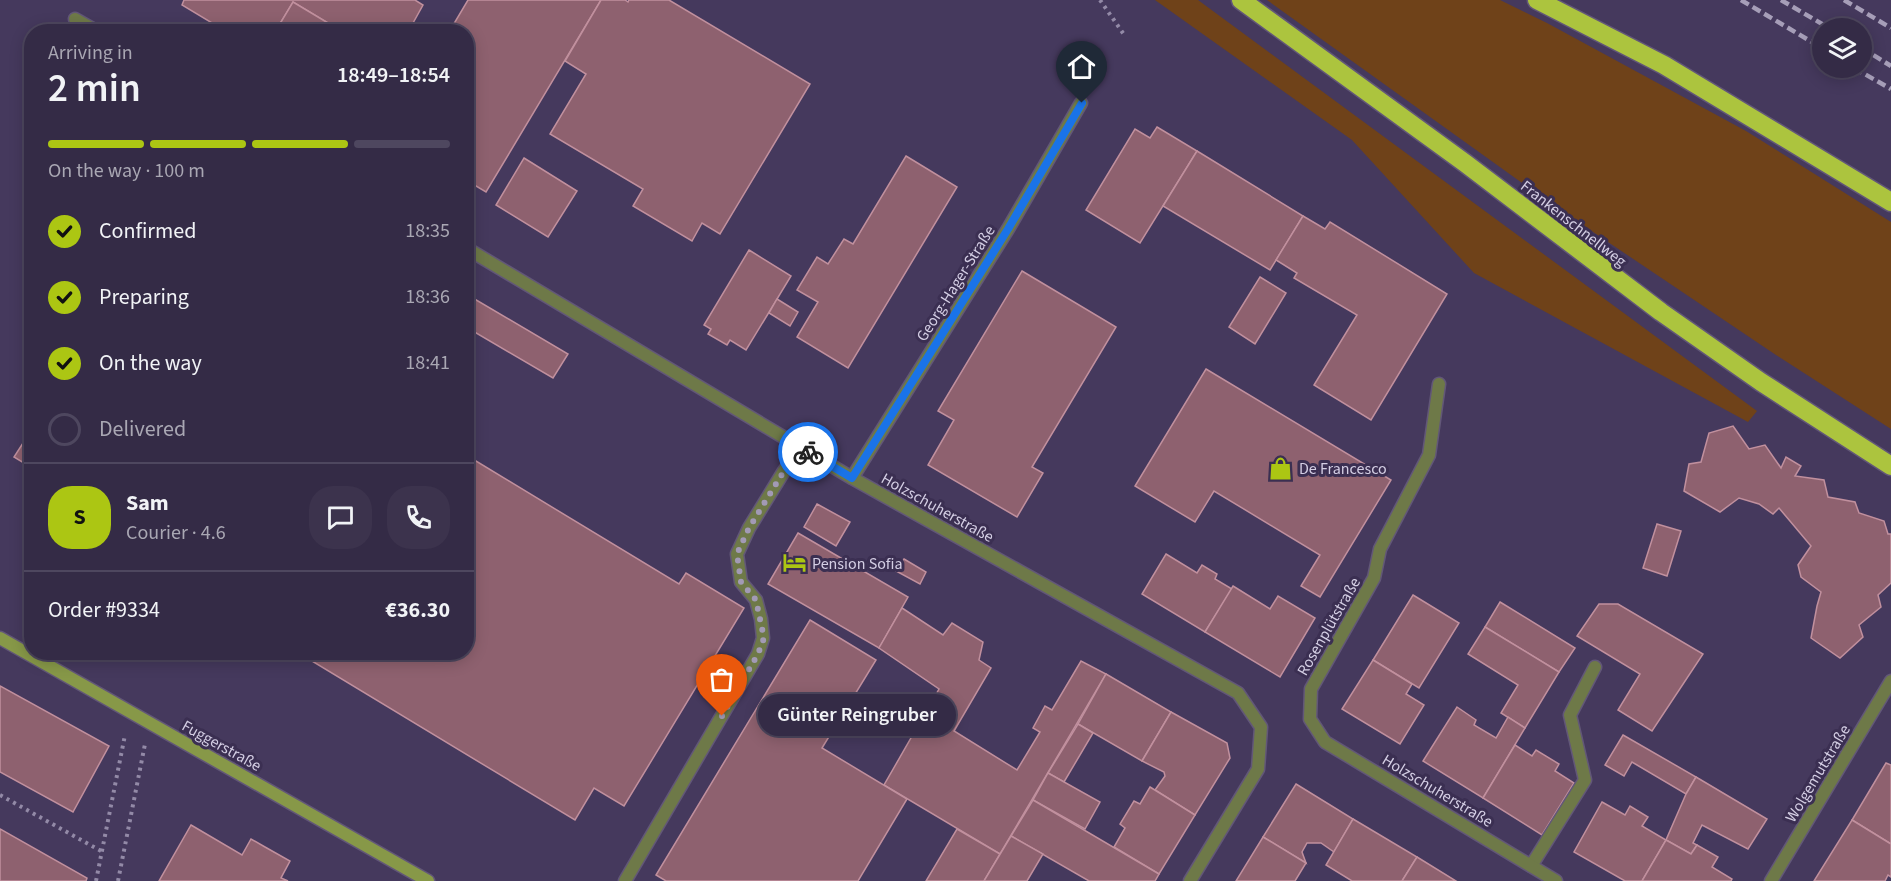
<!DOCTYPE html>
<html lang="en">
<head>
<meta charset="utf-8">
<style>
	:root { --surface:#342b46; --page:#3c334d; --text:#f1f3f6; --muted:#a9a7b3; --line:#4e475f; --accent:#acc613 }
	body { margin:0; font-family:"Source Sans 3",sans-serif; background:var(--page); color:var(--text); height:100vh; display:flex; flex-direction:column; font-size:22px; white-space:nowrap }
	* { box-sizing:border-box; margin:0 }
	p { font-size:20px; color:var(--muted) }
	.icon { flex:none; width:33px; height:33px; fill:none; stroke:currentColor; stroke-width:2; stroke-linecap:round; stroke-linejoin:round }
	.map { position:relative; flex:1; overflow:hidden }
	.drawer { position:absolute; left:24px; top:24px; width:450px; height:636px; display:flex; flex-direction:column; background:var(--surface); border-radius:24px; box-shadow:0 3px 15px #0003,0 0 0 2px var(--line) }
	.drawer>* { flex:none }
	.fabs { position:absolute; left:1812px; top:18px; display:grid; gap:12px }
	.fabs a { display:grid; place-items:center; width:60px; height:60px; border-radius:50%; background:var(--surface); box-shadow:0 3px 15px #0003,0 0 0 2px var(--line); font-size:30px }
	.pin { position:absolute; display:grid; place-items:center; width:51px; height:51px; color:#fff; margin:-62px -26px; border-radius:50% 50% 50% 0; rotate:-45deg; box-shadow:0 0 6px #0007 }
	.pin .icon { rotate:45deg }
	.courier { position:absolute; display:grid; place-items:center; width:60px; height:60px; margin:-30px; border:4px solid #1a73e8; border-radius:50%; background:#fff; color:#222; box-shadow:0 2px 8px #0007 }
	.bubble { position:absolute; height:42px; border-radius:21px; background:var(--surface); box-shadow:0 3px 15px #0003,0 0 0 2px var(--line); font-size:20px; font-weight:600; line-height:42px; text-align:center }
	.headline em { font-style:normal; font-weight:600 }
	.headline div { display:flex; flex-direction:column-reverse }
	.headline { display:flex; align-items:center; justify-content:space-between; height:102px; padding:0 24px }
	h1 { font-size:39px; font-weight:600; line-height:45px }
	.bar { display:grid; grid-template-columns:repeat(4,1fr); gap:9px 6px; align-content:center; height:72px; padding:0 24px }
	.bar i { height:8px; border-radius:4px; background:var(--line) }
	.bar .current { background:var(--accent) }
	.bar p { grid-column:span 4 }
	.line { display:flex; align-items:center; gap:15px; padding:0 24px; border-top:2px solid var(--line) }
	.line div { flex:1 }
	.round { display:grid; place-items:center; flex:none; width:63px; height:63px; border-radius:24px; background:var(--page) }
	ol { padding:0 24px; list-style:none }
	li { display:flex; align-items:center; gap:18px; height:66px }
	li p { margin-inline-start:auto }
	li .icon { padding:6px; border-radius:50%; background:var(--accent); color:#111; stroke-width:4 }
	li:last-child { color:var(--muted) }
	li i { width:33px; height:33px; border:3px solid var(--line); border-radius:50% }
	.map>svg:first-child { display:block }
</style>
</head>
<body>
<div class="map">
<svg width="1891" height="881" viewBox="0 0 1891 881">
	<rect width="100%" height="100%" fill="#45395d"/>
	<g fill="#6f4219">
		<path d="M1155,0H1198L1757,411L1748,422L1474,273L1352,140Z"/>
		<path d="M1267,0H1500L1547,23L1746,131L1891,222V429L1776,355L1550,203Z"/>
	</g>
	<g fill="#8e616f" stroke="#c1909e" stroke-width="1.5">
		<path d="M184,0H415L423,5L408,32H343L293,2L275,32H227L182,5Z"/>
		<path d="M468,0H601L486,192L466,180V32H449Z"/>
		<path d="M601,0H625L628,2L629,0H669L810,84L720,234L702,223L692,241L633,206L643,189L550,134L586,74L565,61Z"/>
		<path d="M293,2L343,32H275Z"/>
		<path d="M1157,127L1197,151L1140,243L1086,210L1135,129L1150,138Z"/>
		<path d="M1197,151L1303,216L1270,270L1163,206Z"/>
		<path d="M906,156L957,187L848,368L797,337L818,302L797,290L817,257L828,264L844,239L853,244Z"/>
		<path d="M524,158L577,191L548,237L496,205Z"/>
		<path d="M1303,216L1325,229L1330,222L1447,294L1371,420L1314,385L1357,315L1294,278L1297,273L1276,260Z"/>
		<path d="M749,250L791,276L746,350L730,340L727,345L708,334L711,329L704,325Z"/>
		<path d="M1022,271L1116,327L1032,467L1043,473L1017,517L928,465L954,420L938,411Z"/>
		<path d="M1260,277L1286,293L1255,344L1229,327Z"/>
		<path d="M466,294L568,354L553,378L466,327Z"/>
		<path d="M777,299L798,312L790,326L769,313Z"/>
		<path d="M1206,369L1391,480L1320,597L1301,586L1320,555L1214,491L1195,522L1135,486Z"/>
		<path d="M1733,426L1749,449L1765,445L1781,468L1786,457L1801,466L1795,476L1824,480L1828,497L1855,502L1859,513L1884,521L1888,534H1891V583L1878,595L1881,607L1859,625L1863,637L1840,658L1811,638L1817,606L1821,592L1801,577L1798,565L1811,546L1779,508L1773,514L1759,504L1739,498L1720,512L1684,491L1689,464L1701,462L1709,433Z"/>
		<path d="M32,429V468L14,457Z"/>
		<path d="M466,455L679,584L686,573L744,608L624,806L594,788L575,820L297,652H466Z"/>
		<path d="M817,504L850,522L836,546L804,527Z"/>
		<path d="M1657,524L1681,531L1667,576L1643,568Z"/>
		<path d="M798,533L908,597L879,648L768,584Z"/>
		<path d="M1166,554L1197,573L1202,565L1217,574L1215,579L1232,589L1205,632L1142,594Z"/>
		<path d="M904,559L926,572L920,584L896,571Z"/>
		<path d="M1233,586L1270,609L1278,596L1315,618L1280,677L1205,632Z"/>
		<path d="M1413,595L1459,623L1419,688L1373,660Z"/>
		<path d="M1500,602L1575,648L1559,672L1485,627Z"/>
		<path d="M1599,604H1618L1703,654L1652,731L1618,710L1640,674L1577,636Z"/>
		<path d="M902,608L943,635L952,623L983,642L979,660L991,668L954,731L1017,770L1040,732L1033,728L1045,706L1052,710L1081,661L1106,674L1000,854L884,785L939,689L879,648Z"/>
		<path d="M810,620L876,660L822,748L907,799L858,881H666L656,875Z"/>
		<path d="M1485,627L1559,672L1525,728L1501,713L1518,685L1468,654Z"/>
		<path d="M1373,660L1412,684L1406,694L1424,705L1400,744L1342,709Z"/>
		<path d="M1106,674L1171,712L1142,761L1078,724Z"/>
		<path d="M0,686L109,746L73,812L0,772Z"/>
		<path d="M1457,707L1476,720L1474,725L1496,738L1508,717L1525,728L1483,798L1423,761Z"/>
		<path d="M1171,712L1227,743L1230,758L1195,815L1155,790L1165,776L1164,772L1142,761Z"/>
		<path d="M1078,724L1093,733L1064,782L1048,773Z"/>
		<path d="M1623,735L1696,777L1686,794L1632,762L1624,776L1605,765Z"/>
		<path d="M1515,745L1532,756L1536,750L1559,764L1555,771L1574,783L1542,835L1483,798Z"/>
		<path d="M1886,763L1891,765V844L1852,820Z"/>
		<path d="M1048,773L1100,802L1085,829L1033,800Z"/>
		<path d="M1696,777L1767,819L1748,849L1702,825L1693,843L1697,845L1691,854L1666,840L1686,794Z"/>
		<path d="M1296,784L1353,819L1334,852L1321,843H1307L1302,852L1306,863L1263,837Z"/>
		<path d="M1150,787L1195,815L1159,874L1114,847L1125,828L1120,824L1134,801L1140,804Z"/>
		<path d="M1033,800L1159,874L1155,881H1089L1011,836Z"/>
		<path d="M1602,802L1625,815L1630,806L1648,817L1642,826L1666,840L1642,881H1625L1574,852Z"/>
		<path d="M1353,819L1417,857L1402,881H1352L1326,865Z"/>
		<path d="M1852,820L1891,844V877L1888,875L1885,881H1814Z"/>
		<path d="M191,825L242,855L251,839L265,847L290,861L281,878L288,881H159Z"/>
		<path d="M0,829L87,878L86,881H0Z"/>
		<path d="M957,829L1000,854L984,881H926Z"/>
		<path d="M1011,836L1043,854L1027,881H984Z"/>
		<path d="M1263,837L1306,863L1295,881H1236Z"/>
		<path d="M1666,840L1691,854L1697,845L1718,857L1712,867L1732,879L1731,881H1642Z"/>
		<path d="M1417,857L1456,881H1402Z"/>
	</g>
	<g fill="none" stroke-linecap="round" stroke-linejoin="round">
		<defs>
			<g id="lane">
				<path d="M1531,866L1585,780L1570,715L1595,667"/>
				<path d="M625,881L758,654L763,638L761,619L756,600L741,582L737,554L749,528L784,471L801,448"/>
			</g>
			<g id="street">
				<path d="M75,19L98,32"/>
				<path d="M466,248L852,478L1238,693L1261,727L1258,769L1190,881"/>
				<path d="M1439,384L1429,455L1380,549L1374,578L1311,689L1310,719L1325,742L1556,881"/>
				<path d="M852,478L1008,229L1081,103"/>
				<path d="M1771,881L1891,681"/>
			</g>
			<path id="secondary" d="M0,638L428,881"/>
			<g id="highway">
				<path d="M1241,0L1465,163L1661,312L1761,382L1891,466"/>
				<path d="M1537,0L1664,65L1891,202"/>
			</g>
		</defs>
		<use href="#lane" stroke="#625778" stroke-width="15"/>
		<use href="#street" stroke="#625778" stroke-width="15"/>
		<use href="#secondary" stroke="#625778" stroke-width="15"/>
		<use href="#highway" stroke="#625778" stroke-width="21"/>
		<g stroke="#938aa7" stroke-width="4" stroke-dasharray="3 4.5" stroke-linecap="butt">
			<path d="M1100,0L1125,36"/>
			<path d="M0,795L101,851"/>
			<path d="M96,881L125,735"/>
			<path d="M118,881L145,744"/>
		</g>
		<use href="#lane" stroke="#6e7948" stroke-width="12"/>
		<use href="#street" stroke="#6e7948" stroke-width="12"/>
		<use href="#secondary" stroke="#879848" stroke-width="12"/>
		<use href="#highway" stroke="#acc43e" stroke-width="18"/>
		<g stroke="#a69eb8" stroke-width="4.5" stroke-dasharray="9 4.5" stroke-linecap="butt">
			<path d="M1741,0L1822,48"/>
			<path d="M1781,0L1829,28"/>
			<path d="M1844,0L1891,28"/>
			<path d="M1862,48L1891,66"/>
			<path d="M1854,68L1891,89"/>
		</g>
	</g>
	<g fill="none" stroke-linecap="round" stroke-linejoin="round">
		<path stroke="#a29ab5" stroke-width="6" stroke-dasharray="0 10.8" d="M722,716L758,654L764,638L756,600L741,582L737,554L749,528L784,471L801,448L808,452"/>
		<path stroke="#1a73e8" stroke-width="8" d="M808,452L852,478L1008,229L1082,103"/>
	</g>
	<defs>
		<symbol id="shop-bare" viewBox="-9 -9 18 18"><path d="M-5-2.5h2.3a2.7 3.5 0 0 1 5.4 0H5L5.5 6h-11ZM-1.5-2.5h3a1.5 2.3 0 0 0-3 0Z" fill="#acc613" stroke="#3b2f52" stroke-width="2.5" paint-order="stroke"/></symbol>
		<symbol id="hotel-bare" viewBox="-9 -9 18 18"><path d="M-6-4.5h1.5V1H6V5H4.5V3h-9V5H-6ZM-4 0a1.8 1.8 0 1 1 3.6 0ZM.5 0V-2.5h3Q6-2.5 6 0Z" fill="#acc613" stroke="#3b2f52" stroke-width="2.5" paint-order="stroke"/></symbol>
	</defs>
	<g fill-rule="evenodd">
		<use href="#shop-bare" x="1264" y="452" width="33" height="33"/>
		<use href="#hotel-bare" x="778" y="546" width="33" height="33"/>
	</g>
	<g text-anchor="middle" stroke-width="6" stroke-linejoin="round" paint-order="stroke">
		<g font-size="16" fill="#d4cee4" stroke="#3b2f52">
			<text transform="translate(1574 223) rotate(38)" y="6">Frankenschnellweg</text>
			<text transform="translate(955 283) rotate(-58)" y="6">Georg-Hager-Straße</text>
			<text transform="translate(938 507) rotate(29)" y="6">Holzschuherstraße</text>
			<text transform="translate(1328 626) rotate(-60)" y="6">Rosenplütstraße</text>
			<text transform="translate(222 745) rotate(29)" y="6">Fuggerstraße</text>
			<text transform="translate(1817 773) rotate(-59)" y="6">Wolgemutstraße</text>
			<text transform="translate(1438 790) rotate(31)" y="6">Holzschuherstraße</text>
		</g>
		<g font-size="16" fill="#d4cee4" stroke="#3b2f52" text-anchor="start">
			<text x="1299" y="474">De Francesco</text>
			<text x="812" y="569">Pension Sofia</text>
		</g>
	</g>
</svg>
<div class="fabs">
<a><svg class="icon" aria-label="layers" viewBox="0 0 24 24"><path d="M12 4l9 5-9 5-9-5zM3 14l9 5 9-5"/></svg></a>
</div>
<div class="pin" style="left:722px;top:716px;background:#ea580c"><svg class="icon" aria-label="bag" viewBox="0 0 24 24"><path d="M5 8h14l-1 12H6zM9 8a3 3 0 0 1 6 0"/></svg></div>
<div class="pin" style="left:1082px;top:103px;background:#1f2937"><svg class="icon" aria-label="home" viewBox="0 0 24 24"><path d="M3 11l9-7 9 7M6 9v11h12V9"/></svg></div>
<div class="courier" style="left:808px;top:452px"><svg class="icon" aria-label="bike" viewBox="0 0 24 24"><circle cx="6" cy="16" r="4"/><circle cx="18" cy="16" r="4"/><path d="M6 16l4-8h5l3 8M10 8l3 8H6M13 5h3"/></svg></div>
<div class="bubble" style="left:758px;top:694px;width:198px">Günter Reingruber</div>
<section class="drawer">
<div class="headline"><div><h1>2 min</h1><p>Arriving in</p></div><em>18:49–18:54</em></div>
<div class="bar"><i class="current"></i><i class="current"></i><i class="current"></i><i></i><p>On the way · 100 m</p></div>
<ol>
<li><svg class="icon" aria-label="check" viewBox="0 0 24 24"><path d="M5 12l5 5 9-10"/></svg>Confirmed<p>18:35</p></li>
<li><svg class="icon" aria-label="check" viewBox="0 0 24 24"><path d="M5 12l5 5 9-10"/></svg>Preparing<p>18:36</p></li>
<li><svg class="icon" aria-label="check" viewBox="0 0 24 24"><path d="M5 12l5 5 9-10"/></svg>On the way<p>18:41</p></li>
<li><i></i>Delivered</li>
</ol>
<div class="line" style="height:108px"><b class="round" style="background:var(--accent);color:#111">S</b><div><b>Sam</b><p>Courier · 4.6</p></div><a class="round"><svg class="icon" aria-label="chat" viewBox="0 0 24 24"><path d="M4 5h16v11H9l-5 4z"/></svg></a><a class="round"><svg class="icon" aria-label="phone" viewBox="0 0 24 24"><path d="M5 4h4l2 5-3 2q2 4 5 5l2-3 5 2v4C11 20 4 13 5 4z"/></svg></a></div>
<div class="line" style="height:78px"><div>Order #9334</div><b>€36.30</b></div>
</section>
</div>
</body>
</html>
